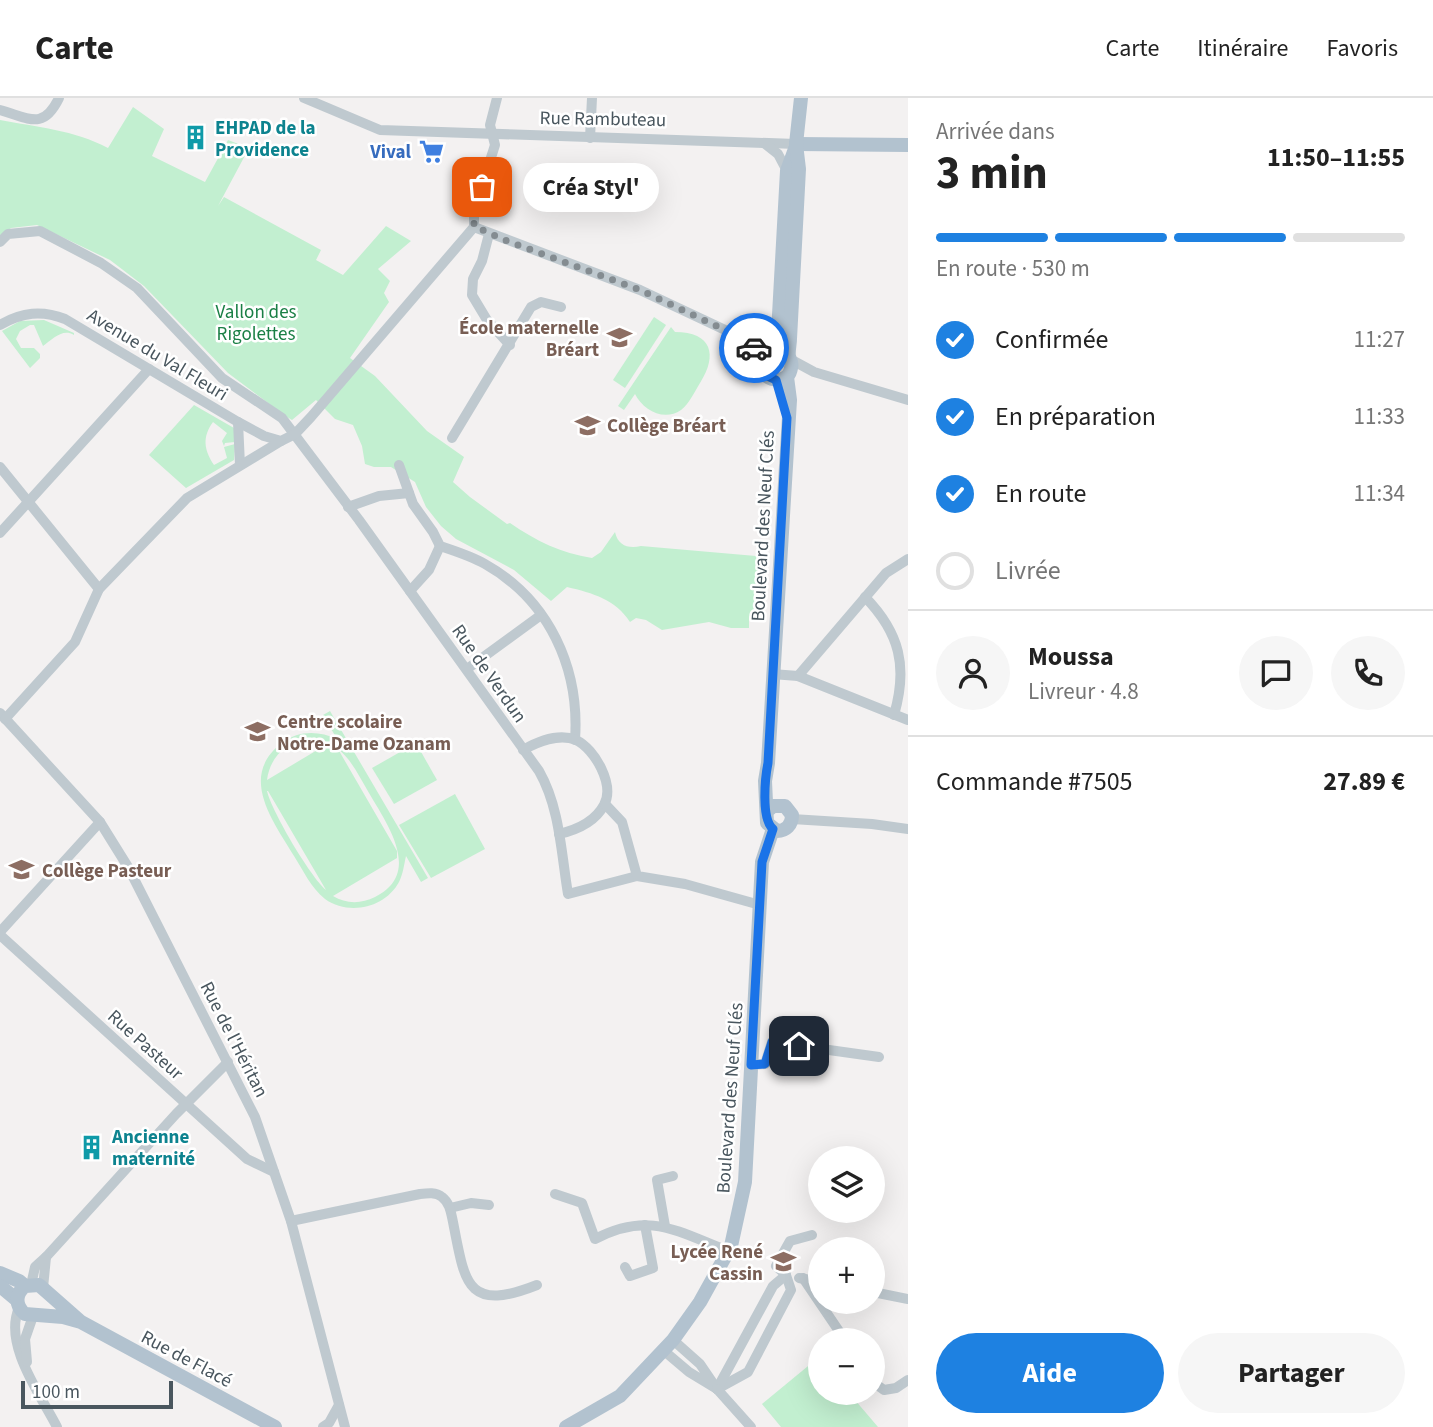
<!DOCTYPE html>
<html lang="fr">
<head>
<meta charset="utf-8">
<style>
	:root { --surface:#fff; --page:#f6f6f6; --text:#222; --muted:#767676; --line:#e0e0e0; --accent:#1e81e1 }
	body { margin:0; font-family:"Source Sans 3",sans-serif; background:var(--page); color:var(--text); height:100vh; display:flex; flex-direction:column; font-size:26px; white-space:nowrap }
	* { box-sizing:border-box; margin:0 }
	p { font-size:23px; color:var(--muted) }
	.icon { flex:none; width:38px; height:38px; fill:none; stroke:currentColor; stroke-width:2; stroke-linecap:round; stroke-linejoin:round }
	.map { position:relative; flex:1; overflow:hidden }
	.drawer { display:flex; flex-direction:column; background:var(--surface); width:525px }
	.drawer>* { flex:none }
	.fabs { position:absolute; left:808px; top:1048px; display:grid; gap:14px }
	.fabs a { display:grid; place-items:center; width:77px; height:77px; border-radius:50%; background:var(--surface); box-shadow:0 7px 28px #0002; font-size:35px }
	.scale { position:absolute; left:21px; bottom:18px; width:152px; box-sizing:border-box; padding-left:7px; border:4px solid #49565e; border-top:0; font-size:19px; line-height:24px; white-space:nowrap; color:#49565e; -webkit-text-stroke:5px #fff; paint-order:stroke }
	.pin { position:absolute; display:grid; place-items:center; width:60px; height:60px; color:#fff; margin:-30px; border-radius:14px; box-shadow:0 4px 10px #0006 }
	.courier { position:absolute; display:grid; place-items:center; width:70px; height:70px; margin:-35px; border:5px solid #1a73e8; border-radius:50%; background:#fff; color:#222; box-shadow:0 2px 9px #0007 }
	.bubble { position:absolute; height:49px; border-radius:24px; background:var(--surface); box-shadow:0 7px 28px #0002; font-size:23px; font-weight:700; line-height:49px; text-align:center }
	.headline em { font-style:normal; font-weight:700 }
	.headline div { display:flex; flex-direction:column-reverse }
	.headline { display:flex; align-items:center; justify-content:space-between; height:119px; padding:0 28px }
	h1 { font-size:46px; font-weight:700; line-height:52px }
	.bar { display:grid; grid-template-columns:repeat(4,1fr); gap:10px 7px; align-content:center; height:84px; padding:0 28px }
	.bar i { height:9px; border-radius:5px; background:var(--line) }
	.bar .active { background:var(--accent) }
	.bar p { grid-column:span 4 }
	.line { display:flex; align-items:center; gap:18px; padding:0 28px; border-top:2px solid var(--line) }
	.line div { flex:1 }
	.round { display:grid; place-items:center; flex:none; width:74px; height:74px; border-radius:37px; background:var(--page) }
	ol { padding:0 28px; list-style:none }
	li { display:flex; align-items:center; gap:21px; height:77px }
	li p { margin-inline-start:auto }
	li .icon { padding:7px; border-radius:50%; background:var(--accent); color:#fff; stroke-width:4 }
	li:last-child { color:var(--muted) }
	li i { width:38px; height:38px; border:4px solid var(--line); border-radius:50% }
	.primary-button { display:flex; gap:14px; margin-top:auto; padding:14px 28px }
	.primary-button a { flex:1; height:80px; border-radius:42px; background:var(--accent); color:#fff; font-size:28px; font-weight:700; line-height:80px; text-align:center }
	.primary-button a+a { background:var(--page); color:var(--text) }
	header { display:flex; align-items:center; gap:42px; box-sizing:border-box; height:98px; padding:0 35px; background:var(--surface); border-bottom:2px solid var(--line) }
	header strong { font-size:33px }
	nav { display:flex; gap:38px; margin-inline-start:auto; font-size:24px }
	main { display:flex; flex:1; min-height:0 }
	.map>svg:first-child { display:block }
</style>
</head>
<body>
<header>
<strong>Carte</strong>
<nav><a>Carte</a><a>Itinéraire</a><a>Favoris</a></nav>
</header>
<main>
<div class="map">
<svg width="908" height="1329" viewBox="0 0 908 1329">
	<rect width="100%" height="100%" fill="#f3f1f1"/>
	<g fill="#c2efd0" fill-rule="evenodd">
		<path d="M133,9L164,31L152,58L205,84L228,42L249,50L218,108L224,99L321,152L316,162L343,177L386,128L411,143L378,171L390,183L384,195L389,204L350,260L375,278L427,333L464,359L453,384L470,399L507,426L510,425C536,443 561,455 592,460L601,454L615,434C618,448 629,451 641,448L756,458L760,464L761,503L749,519V530H731L709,524L662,532L646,522L636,520L630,524C616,502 593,495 567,489L551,503L514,472L456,441L441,428L426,409L415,384L391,369H374L365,366L362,348L353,327L335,321L316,302L292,322L287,319L228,275L144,188L110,162L37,127L11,130L0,138V22C37,29 74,32 108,50Z"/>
		<path d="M654,219L666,227L625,290L613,282Z"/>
		<path d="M44,222L74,235V237C62,230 52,242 43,248L34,227H30L20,233L16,241L21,250H34L40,256V260L30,270L2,233L20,223Z"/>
		<path d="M671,229L675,234C712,234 718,257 700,285C695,293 689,306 681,312C664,324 643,312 635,296L624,312L618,308Z"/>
		<path d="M194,307L234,330L235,344L225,345L224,348L222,343L227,335L213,324C202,339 204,352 214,367L227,360L224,349L235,346L234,362L186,390L149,357Z"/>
		<path d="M330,613L428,780L421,784L406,758C404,767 403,776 399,784C385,810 349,818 325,801C311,790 303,772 294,758C273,723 238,678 282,645C299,632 319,633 337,641L323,617ZM308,641L329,645L267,682C270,659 286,644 308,641ZM338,651C352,662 360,680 369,695C387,726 423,775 375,799C361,806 346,806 333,798L397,760V753ZM267,693H268L326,792C310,778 272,714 267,693Z"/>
		<path d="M416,645L437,682L394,706L372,670Z"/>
		<path d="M455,696L485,751L431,780L399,727Z"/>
		<path d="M819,1259L821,1261V1295H849L878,1329H781L762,1306Z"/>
	</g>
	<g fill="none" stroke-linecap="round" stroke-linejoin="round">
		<g stroke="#bfc9cf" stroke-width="10">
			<path d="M304,0L380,32L796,46"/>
			<path d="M0,12C29,20 43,33 59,0"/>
			<path d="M590,40L592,0"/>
			<path d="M764,45L778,56L787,73"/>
			<path d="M474,129L640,192L772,254"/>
			<path d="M474,129V113L495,47L490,27L497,0"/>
			<path d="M489,136L482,163L473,181L472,197L487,222L510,247"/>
			<path d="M0,144L8,136L40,133L101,165L137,190L222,280L282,320L359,422L539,673C560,710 561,754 568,796L637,778"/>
			<path d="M0,227C22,214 42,212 65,221L238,324L264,338L281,343L295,336L311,319L474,129"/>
			<path d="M790,261L814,274L908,302"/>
			<path d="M238,324L240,367"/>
			<path d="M452,340L531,209L541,204L561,209"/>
			<path d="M399,367L413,406L433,434L440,448C455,453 471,458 485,466C549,502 580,570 575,642"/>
			<path d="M0,369L99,491"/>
			<path d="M348,409L379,398L409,395"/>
			<path d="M0,435L149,271"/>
			<path d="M410,493L429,472L440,448"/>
			<path d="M865,499C900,535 908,569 894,617"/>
			<path d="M467,571L541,517"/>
			<path d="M772,576L798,578L908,622"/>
			<path d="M798,578L886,475L908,461"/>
			<path d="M0,615L100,724L128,769L255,1019L291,1123L345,1329"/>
			<path d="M5,621L75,544L99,491L187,400L281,343"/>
			<path d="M523,652C537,644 559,635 576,642C595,651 615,687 604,707C595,724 576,732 559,736"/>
			<path d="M605,706L622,724L637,778L685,786L760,807"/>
			<path d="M792,721L872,726L908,731"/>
			<path d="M0,834L100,724"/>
			<path d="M0,837L247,1061L274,1074"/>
			<path d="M751,967L765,966L772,944L879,959"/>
			<path d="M555,1096L582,1105L595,1141C649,1113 676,1133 728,1153"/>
			<path d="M450,1110L471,1105L489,1107"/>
			<path d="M291,1123L420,1096C428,1095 436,1094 442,1099C450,1105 451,1115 453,1124C465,1185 466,1215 537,1187"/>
			<path d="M665,1128L657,1082L673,1078"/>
			<path d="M46,1159L176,1016L228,964"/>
			<path d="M625,1169L630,1178L653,1170L645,1127"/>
			<path d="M799,1180L821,1184"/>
			<path d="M803,1180L845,1242"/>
			<path d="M31,1187L35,1169L46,1159L43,1190"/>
			<path d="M873,1194L908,1201"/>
			<path d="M19,1210C3,1246 40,1296 57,1329"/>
			<path d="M663,1252L689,1274L717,1291L700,1266L673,1242"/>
			<path d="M27,1264L25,1241L33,1218"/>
			<path d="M873,1284L884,1292L896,1290L908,1282"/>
			<path d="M717,1291L748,1274L791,1192L786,1177L776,1168L790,1143L812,1137"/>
			<path d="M717,1291L773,1188L786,1177"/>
			<path d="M717,1291L751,1329"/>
			<path d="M323,1329L329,1325L339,1307"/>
		</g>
		<g stroke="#b2c2cf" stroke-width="14">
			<path d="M796,46L908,47"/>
			<path d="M777,253L787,73L795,51"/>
			<path d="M789,259L782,254L769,255L762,264L765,277C774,284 789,284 791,270C793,262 790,265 789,258C788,253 790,246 790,241L799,71L796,46L801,0"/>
			<path d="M767,713L773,708H785L792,717C792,727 786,733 777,733L767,725L765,683L768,665L790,302L787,279"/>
			<path d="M0,1175L19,1183L25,1188"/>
			<path d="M0,1188L17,1202"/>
			<path d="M81,1224L39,1187L25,1188C15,1196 15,1208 25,1216L63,1219L81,1224L275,1329"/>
			<path d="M566,1329L620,1298L673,1242L700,1204L731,1148L745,1084L762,764L773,731"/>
		</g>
	</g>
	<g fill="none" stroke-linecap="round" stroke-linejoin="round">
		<path stroke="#848c91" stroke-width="7" stroke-dasharray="0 12.6" d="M482,89L474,113V128L502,141L640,192L742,240L750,244L754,250"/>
		<path stroke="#1a73e8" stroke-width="9" d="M754,250L762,264L765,277L776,282L787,320L768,665C765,680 761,721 773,731L762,764L751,967L765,966L772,944L799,948"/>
	</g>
	<defs>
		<symbol id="building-bare" viewBox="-9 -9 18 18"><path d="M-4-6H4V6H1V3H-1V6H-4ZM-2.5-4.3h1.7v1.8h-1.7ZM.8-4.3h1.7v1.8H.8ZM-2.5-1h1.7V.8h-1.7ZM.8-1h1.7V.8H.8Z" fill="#0f9aa8" stroke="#fff" stroke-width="2.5" paint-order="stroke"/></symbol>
		<symbol id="supermarket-bare" viewBox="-9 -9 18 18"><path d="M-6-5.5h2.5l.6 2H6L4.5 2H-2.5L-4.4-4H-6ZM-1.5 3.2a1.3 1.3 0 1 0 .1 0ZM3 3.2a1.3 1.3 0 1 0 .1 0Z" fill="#3f7fe0" stroke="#fff" stroke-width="2.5" paint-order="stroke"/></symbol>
		<symbol id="school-bare" viewBox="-9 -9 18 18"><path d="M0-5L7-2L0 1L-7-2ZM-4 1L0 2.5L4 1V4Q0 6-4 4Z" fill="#8d6e63" stroke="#fff" stroke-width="2.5" paint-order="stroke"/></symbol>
	</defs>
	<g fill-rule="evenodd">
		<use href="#building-bare" x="178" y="22" width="35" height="35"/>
		<use href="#supermarket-bare" x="414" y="36" width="35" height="35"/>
		<use href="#school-bare" x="602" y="222" width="35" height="35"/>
		<use href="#school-bare" x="570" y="310" width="35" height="35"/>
		<use href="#school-bare" x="240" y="616" width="35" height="35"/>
		<use href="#school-bare" x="4" y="754" width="35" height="35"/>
		<use href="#building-bare" x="74" y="1032" width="35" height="35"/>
		<use href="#school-bare" x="766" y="1146" width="35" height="35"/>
	</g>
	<g text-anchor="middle" stroke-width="5" stroke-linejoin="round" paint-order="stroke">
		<g font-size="19" fill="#49565e" stroke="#fff">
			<text transform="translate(603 20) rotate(1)" y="7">Rue Rambuteau</text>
			<text transform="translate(158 256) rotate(31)" y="7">Avenue du Val Fleuri</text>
			<text transform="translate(762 428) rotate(-87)" y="7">Boulevard des Neuf Clés</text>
			<text transform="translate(490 575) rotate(55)" y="7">Rue de Verdun</text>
			<text transform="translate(235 941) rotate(63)" y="7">Rue de l'Héritan</text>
			<text transform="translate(146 946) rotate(42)" y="7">Rue Pasteur</text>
			<text transform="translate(729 1000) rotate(-86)" y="7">Boulevard des Neuf Clés</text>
			<text transform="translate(187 1260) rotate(28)" y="7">Rue de Flacé</text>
		</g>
		<g font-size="19" font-weight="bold" fill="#0d838f" stroke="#fff" text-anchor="start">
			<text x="215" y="36">EHPAD de la<tspan x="215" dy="22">Providence</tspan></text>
			<text x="112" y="1045">Ancienne<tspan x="112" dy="22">maternité</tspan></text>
		</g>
		<g font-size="19" font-weight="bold" fill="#366cbe" stroke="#fff" text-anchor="end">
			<text x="411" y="60">Vival</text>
		</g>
		<g font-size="19" fill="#1a7f45" stroke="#fff">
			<text x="256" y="220">Vallon des<tspan x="256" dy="22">Rigolettes</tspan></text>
		</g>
		<g font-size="19" font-weight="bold" fill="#785e54" stroke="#fff" text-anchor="start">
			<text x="599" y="236" text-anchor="end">École maternelle<tspan x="599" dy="22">Bréart</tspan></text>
			<text x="607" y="334">Collège Bréart</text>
			<text x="277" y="630">Centre scolaire<tspan x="277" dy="22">Notre-Dame Ozanam</tspan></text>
			<text x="42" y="779">Collège Pasteur</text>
			<text x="763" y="1160" text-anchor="end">Lycée René<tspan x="763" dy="22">Cassin</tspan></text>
		</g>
	</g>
</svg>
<div class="fabs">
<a><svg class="icon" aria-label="layers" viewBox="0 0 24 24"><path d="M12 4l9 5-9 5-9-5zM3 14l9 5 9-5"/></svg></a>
<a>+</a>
<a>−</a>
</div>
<div class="scale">100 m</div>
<div class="pin" style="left:482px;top:89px;background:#ea580c"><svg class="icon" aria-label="bag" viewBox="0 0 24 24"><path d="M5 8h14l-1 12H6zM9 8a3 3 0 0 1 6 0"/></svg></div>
<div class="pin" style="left:799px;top:948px;background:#1f2937"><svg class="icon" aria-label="home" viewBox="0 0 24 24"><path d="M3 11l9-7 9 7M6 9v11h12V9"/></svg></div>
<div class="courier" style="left:754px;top:250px"><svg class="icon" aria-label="car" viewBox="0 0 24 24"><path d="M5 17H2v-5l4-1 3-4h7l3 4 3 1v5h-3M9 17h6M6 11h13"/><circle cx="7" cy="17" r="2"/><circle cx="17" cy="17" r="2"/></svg></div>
<div class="bubble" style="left:523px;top:65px;width:136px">Créa Styl'</div>
</div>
<section class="drawer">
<div class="headline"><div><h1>3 min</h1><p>Arrivée dans</p></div><em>11:50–11:55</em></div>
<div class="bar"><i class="active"></i><i class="active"></i><i class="active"></i><i></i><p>En route · 530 m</p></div>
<ol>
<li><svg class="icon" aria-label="check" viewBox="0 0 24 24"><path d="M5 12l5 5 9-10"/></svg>Confirmée<p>11:27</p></li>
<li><svg class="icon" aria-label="check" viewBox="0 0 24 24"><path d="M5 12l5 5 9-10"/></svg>En préparation<p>11:33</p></li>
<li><svg class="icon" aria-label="check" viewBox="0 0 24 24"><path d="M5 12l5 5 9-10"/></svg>En route<p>11:34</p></li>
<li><i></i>Livrée</li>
</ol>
<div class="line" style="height:126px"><a class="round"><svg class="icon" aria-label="person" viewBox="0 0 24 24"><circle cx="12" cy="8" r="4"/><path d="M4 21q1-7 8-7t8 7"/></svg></a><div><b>Moussa</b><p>Livreur · 4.8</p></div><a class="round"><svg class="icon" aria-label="chat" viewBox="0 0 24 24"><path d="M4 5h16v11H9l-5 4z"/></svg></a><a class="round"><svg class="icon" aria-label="phone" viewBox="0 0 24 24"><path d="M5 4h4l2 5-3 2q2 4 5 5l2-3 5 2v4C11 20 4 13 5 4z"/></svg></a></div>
<div class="line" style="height:91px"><div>Commande #7505</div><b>27.89 €</b></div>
<div class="primary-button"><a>Aide</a><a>Partager</a></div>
</section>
</main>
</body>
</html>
